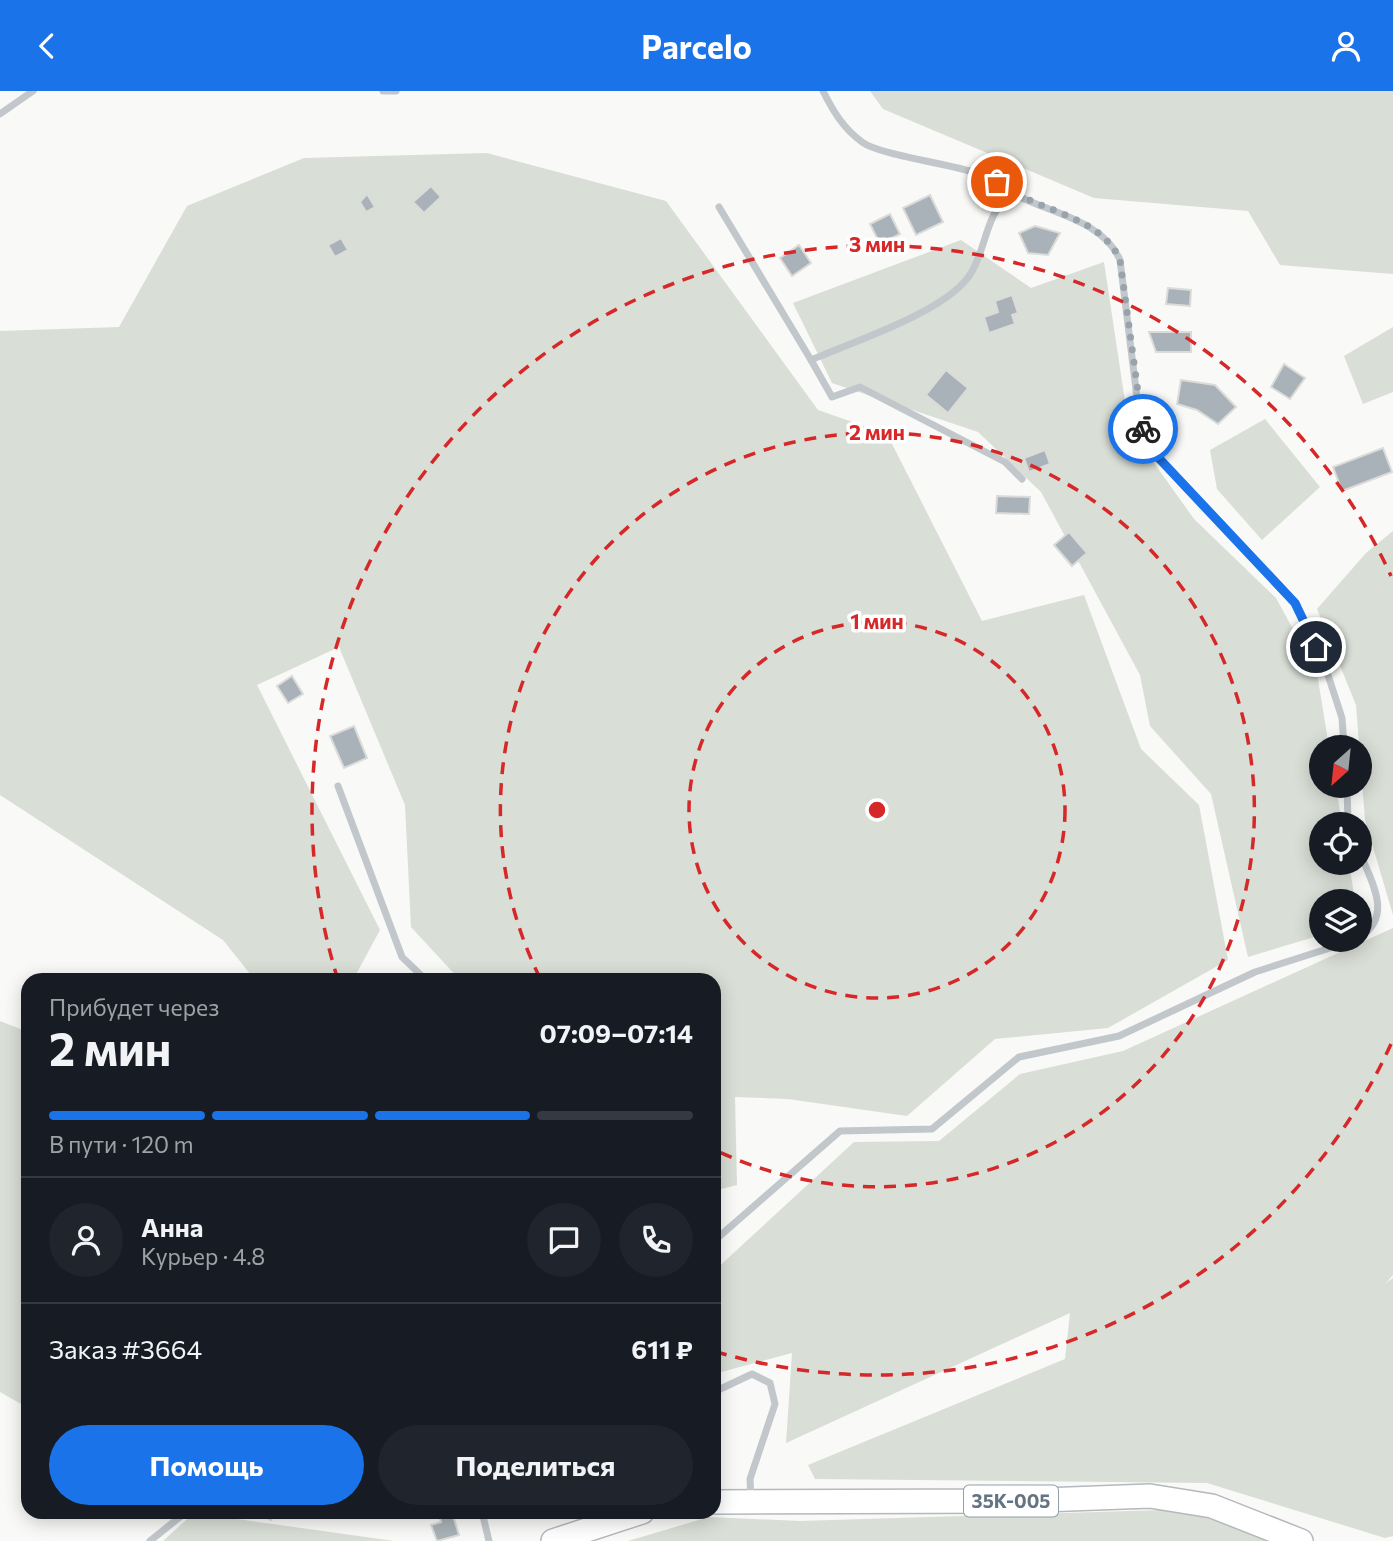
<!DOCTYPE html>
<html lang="ru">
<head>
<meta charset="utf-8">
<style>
	:root { --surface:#171b24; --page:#20242c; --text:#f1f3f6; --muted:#9ea1a6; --line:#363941; --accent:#1a73e8 }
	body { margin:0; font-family:Commissioner,sans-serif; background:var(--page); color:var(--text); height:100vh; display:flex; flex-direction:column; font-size:26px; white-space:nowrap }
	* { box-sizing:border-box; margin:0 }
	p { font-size:23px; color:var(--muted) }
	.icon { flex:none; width:38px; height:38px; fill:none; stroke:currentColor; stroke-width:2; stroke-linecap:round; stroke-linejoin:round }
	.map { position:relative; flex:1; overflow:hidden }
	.sheet { position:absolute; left:21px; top:882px; width:700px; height:546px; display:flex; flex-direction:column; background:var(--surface); border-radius:21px; box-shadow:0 4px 18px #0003 }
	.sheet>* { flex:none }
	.needle { width:46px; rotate:207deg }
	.buttons { position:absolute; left:1309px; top:644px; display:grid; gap:14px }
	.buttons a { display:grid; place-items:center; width:63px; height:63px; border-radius:50%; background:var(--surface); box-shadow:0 4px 18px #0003; font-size:35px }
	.pin { position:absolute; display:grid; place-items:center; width:60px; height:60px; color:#fff; margin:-30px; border:4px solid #fff; border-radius:50%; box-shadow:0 2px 7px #0007 }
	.courier { position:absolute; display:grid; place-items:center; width:70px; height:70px; margin:-35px; border:5px solid #1a73e8; border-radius:50%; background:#fff; color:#222; box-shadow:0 2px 9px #0007 }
	.head em { font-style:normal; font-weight:700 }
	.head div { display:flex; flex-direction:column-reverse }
	.head { display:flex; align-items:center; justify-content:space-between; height:119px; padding:0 28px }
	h1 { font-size:46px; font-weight:700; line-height:52px }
	.bar { display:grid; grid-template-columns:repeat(4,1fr); gap:10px 7px; align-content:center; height:84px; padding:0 28px }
	.bar i { height:9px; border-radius:5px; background:var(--line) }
	.bar .active { background:var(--accent) }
	.bar p { grid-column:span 4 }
	.line { display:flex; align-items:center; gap:18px; padding:0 28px; border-top:2px solid var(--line) }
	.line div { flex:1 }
	.round { display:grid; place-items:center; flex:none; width:74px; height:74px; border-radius:37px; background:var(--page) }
	.cta { display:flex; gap:14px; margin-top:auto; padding:14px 28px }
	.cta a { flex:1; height:80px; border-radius:42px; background:var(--accent); color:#fff; font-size:28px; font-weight:700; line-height:80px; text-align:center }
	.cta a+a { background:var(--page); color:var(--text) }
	header { display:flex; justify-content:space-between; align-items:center; height:91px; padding:0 28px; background:var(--accent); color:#fff; font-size:32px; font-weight:700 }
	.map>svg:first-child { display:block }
</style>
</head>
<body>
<header><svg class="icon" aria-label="back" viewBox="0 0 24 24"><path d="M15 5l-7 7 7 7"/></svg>Parcelo<svg class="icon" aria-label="person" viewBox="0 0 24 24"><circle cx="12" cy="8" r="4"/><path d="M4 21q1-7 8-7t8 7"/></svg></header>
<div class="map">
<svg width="1393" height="1450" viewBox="0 0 1393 1450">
	<rect width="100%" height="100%" fill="#f9f9f7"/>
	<g fill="#d9ded6">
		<path d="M870,0H1393V183L1280,174L1248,120L1094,107L883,18Z"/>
		<path d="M487,62L666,110L818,319L887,343L982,530L1084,504L1141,658L1199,714L1228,869L1108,937L995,948L907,1025L788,1008L735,1006L737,1094L714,1100V889H460L411,836L405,714L339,556L257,594L380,839L353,889H255L223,849L0,704V240L119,236L187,115L304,67Z"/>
		<path d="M961,149L1031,197L1104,171L1129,337L1194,428L1276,507L1317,582L1329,656H1321V695H1336L1342,733H1321V772H1349L1355,810H1321V844L1248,866L1211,703L1150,635L1140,584L1041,401L978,341L832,292L793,212Z"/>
		<path d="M1393,236V301L1363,313L1344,265Z"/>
		<path d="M1265,328L1320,396L1262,449L1217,398L1210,359Z"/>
		<path d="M1393,440V824L1365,729L1356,614L1317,518L1366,462Z"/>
		<path d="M1393,837V1184L1386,1192L1393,1187V1445L1385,1447L1207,1392L815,1388L808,1374L1065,1268L1070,1222L786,1352L792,1262L714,1283V1180L854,1051L939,1050L1020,983L1123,960Z"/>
		<path d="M0,930L28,941V1317L0,1301Z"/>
		<path d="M1194,1418L1278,1450H628L709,1426L800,1430Z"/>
		<path d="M195,1421H238L237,1428L394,1450H163Z"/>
	</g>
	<g fill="#a9b2b8" stroke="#dbdbd9" stroke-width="2">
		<path d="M431,95L441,106L424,122L413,111Z"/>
		<path d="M367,103L375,116L366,121L360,111Z"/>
		<path d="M930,104L943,131L916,144L903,117Z"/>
		<path d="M890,123L900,143L880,153L870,133Z"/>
		<path d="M1035,135L1060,142L1048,164L1028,162L1019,142Z"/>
		<path d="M341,147L348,159L335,166L328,154Z"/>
		<path d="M799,154L811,172L792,185L780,167Z"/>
		<path d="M1168,197L1191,199L1190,215L1166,213Z"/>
		<path d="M1012,204L1018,222L1012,224L1015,233L989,242L984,226L998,221L995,210Z"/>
		<path d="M1149,241H1191V261H1156Z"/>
		<path d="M1284,273L1305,287L1290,308L1271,296Z"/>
		<path d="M946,279L968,297L948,322L926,304Z"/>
		<path d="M1181,289L1215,294L1236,316L1218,333L1197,319L1177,313Z"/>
		<path d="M1383,357L1392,381L1342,400L1333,376Z"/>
		<path d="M1045,359L1050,373L1029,381L1024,367Z"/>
		<path d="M997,405L1030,406L1029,423L996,422Z"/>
		<path d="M1069,441L1087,462L1072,475L1054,454Z"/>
		<path d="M292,585L303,603L288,612L277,595Z"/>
		<path d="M354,635L367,667L344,677L330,645Z"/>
		<path d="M255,1421H275L271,1429Z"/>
		<path d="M289,1421H306L304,1427Z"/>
		<path d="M438,1421H452L459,1444L437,1450L431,1434L441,1431Z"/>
	</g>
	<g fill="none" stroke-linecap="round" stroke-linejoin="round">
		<defs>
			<g id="primary">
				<path d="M714,1411L1013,1410L1150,1405L1212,1415L1301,1450"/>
				<path d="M553,1450L642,1421"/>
			</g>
		</defs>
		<use href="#primary" stroke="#b4b9bd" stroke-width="26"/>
		<g stroke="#c2c7cb" stroke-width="7">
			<path d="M383,0H396"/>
			<path d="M823,0C833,20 843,37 862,51C879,64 951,73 976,82C991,87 1001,96 1014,103C1049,122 1103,129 1120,169L1140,331L1154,362L1295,512L1326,578L1342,627L1344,656"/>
			<path d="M0,23L33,0"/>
			<path d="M1012,102C985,122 987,156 971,182C949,220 852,251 811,269L832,306L860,296L1005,371L1022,388"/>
			<path d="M976,103L1011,102"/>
			<path d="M719,116L811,269"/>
			<path d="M338,695L402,866L426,889"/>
			<path d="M1347,695L1348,733"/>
			<path d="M1360,762C1372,792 1393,825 1360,846"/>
			<path d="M714,1150L840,1040L932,1038L1019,966L1119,945L1255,881L1355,849"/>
			<path d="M714,1301L752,1283L770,1292L775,1313L750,1388L751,1409"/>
			<path d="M482,1421L489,1450"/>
			<path d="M150,1450L186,1421"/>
		</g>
		<use href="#primary" stroke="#fff" stroke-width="23"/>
	</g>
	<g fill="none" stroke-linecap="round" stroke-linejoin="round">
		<path stroke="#98a3ab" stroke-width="7" stroke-dasharray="0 12.6" d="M997,91C1034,120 1100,123 1120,169L1143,338"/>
		<path stroke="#1a73e8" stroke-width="9" d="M1143,338L1154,362L1295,512L1316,556"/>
	</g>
	<g fill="none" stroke="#d62828" stroke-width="3.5" stroke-dasharray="12 9">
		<circle cx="877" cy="719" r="188"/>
		<path d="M540 887A377 377 0 1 1 715 1059"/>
		<path d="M1391 953A565 565 0 0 1 717 1261M338 889A565 565 0 0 1 1391 485"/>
	</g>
	<g text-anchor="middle" stroke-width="7" stroke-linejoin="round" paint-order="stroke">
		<rect fill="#fff" stroke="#929ea8" stroke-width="2" x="964" y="1394.5" width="94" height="31" rx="5"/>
		<g font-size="19" font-weight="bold" fill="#647482">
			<text x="1011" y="1417">35К-005</text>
		</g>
	</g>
	<circle cx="877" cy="719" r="10" fill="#d62828" stroke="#fff" stroke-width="3.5"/>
	<g font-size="21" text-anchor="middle" font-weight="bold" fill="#d62828" stroke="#fff" stroke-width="7" stroke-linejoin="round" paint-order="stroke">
		<text x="877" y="161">3 мин</text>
		<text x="877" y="349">2 мин</text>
		<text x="877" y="538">1 мин</text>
	</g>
</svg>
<div class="buttons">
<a><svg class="needle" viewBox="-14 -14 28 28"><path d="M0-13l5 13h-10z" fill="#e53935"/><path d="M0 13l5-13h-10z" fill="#9ea1a6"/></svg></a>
<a><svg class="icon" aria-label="locate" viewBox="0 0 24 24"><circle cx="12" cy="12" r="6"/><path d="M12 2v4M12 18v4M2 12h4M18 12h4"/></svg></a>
<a><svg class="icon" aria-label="layers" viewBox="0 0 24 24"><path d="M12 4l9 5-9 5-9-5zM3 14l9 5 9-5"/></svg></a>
</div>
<div class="pin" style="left:997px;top:91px;background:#ea580c"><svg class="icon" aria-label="bag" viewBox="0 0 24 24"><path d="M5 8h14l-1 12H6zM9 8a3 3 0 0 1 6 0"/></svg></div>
<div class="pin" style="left:1316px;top:556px;background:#1f2937"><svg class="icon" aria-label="home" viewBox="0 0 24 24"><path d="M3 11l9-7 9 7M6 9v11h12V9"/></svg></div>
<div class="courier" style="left:1143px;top:338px"><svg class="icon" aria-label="bike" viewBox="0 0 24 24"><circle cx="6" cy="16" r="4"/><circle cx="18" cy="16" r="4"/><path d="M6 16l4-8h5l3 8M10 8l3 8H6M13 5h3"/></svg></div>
<section class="sheet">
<div class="head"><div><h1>2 мин</h1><p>Прибудет через</p></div><em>07:09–07:14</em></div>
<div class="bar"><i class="active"></i><i class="active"></i><i class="active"></i><i></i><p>В пути · 120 m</p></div>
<div class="line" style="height:126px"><a class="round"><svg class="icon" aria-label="person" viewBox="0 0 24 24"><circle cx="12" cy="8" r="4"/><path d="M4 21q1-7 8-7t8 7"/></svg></a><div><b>Анна</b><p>Курьер · 4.8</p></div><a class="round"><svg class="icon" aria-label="chat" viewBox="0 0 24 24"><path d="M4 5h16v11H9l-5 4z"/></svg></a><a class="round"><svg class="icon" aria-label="phone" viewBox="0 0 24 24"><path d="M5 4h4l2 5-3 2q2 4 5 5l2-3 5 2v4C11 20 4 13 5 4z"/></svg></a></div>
<div class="line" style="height:91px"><div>Заказ #3664</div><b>611 ₽</b></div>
<div class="cta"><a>Помощь</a><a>Поделиться</a></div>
</section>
</div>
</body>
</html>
